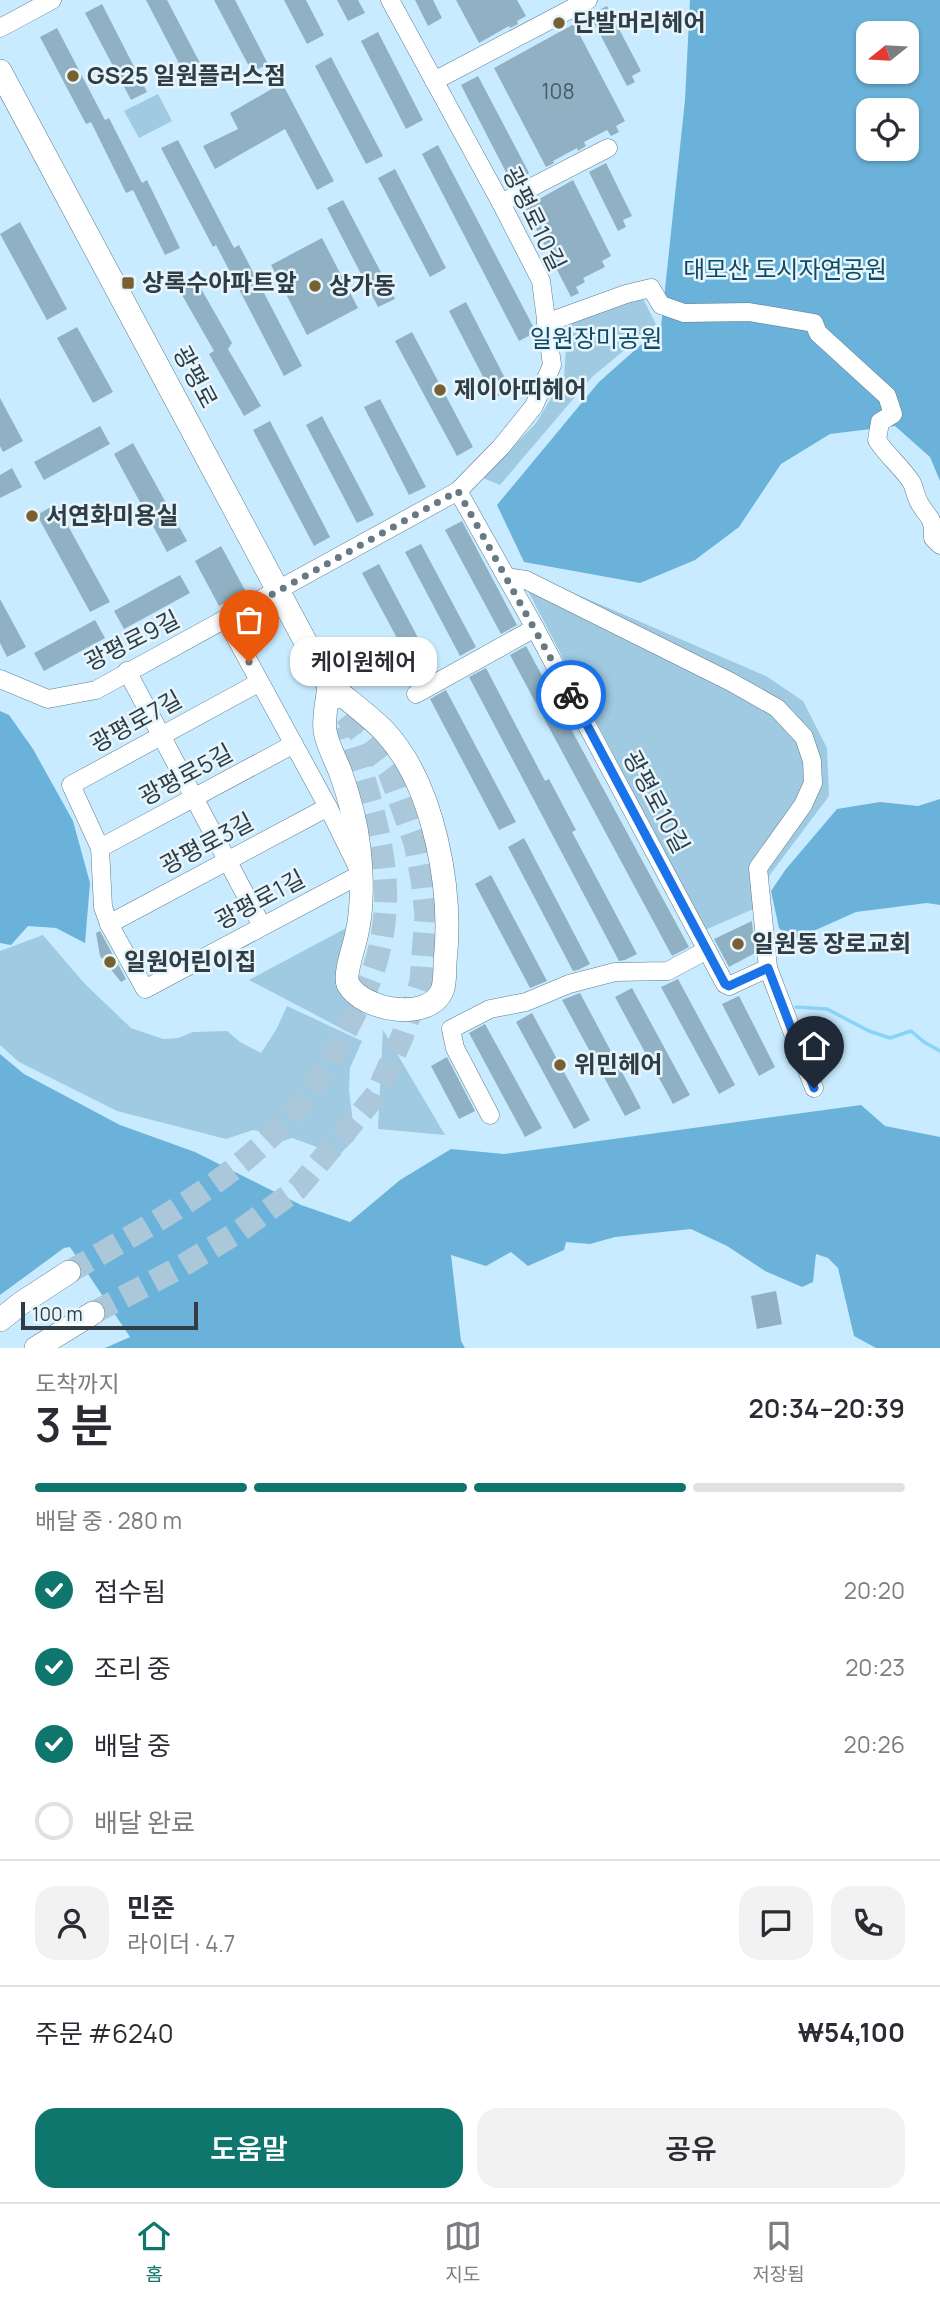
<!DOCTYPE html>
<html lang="ko">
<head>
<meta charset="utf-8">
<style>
	:root { --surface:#fff; --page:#f2f2f3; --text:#2b2b33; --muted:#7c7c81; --line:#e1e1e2; --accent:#0f766e }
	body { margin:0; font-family:Manrope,"Noto Sans KR",sans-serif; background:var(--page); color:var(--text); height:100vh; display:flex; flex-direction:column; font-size:26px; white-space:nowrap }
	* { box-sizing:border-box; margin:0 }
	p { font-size:23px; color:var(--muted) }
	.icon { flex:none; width:38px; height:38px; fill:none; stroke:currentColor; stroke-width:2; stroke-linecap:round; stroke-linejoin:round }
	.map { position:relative; height:1348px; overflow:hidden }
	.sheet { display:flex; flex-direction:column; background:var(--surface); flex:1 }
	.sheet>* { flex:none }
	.needle { width:46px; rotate:252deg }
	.tools { position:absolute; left:856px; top:21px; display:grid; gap:14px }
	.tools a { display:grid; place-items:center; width:63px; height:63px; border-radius:14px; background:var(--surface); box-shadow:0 2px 5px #0004; font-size:35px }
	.scale { position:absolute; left:21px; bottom:18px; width:177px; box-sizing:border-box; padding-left:7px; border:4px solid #303d45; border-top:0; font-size:19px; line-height:24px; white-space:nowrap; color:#303d45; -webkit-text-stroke:5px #e7f5fd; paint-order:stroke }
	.pin { position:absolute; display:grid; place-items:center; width:60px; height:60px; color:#fff; margin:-72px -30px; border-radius:50% 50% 50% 0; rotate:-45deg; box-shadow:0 0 7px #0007 }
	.pin .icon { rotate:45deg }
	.courier { position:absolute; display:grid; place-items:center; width:70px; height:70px; margin:-35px; border:5px solid #1a73e8; border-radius:50%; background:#fff; color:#222; box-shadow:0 2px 9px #0007 }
	.bubble { position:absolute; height:49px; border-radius:21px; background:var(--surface); box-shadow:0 2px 5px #0004; font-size:23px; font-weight:600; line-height:49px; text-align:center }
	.head em { font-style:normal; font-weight:600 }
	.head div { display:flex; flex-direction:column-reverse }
	.head { display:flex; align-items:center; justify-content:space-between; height:119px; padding:0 35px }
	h1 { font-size:46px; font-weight:600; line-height:52px }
	.bar { display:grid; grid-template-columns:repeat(4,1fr); gap:10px 7px; align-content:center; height:84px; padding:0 35px }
	.bar i { height:9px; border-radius:5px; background:var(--line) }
	.bar .active { background:var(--accent) }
	.bar p { grid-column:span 4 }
	.line { display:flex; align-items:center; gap:18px; padding:0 35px; border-top:2px solid var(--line) }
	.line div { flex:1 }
	.round { display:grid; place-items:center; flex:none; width:74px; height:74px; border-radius:21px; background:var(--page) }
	ol { padding:0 35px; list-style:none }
	li { display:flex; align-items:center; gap:21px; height:77px }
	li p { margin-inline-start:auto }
	li .icon { padding:7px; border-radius:50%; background:var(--accent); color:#fff; stroke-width:4 }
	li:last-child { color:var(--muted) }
	li i { width:38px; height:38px; border:4px solid var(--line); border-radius:50% }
	.button { display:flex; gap:14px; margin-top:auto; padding:14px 35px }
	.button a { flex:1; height:80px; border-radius:21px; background:var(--accent); color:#fff; font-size:28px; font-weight:600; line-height:80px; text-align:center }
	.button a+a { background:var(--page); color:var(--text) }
	.tabs { display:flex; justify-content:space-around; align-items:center; height:98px; border-top:2px solid var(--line); background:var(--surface); font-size:19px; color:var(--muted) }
	.tabs a { display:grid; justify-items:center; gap:4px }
	.tabs .active { color:var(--accent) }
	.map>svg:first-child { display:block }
</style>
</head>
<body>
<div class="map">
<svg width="940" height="1348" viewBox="0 0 940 1348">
	<rect width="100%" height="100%" fill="#c9ebff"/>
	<g fill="#a0cae2">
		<path d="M158,94L172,121L139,138L124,111Z"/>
		<path d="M641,295L656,324L592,377L500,485L483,478L536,423L564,377L568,321Z"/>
		<path d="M516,568L766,676L803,701L827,748L829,796L769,876L758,907L705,930Z"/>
		<path d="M350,926L338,978L364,1014L350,1033L249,980Z"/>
		<path d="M43,935L84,983L131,1028L163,1039L178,1038L193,1032L227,1031L240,1042L261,1053L276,1030L287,1006L362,1041L350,1068L349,1090L355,1139L339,1155L292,1138L277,1143L265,1132L253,1130L226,1139L117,1111L19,1062L0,1045V951Z"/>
		<path d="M383,1030L445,1135L378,1129Z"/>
	</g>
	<g fill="#6ab2d9" fill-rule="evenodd">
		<path d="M690,0H940V481L930,457L895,426L830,434L781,464L739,527L695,560L640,583L524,562L497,505L599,382L661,327L685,100ZM868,33H906V72H868ZM868,110H906V149H868Z"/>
		<path d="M0,711L9,715L33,749L73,821L90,883L85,943L56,928L28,926L11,945L0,943Z"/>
		<path d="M940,799V905L927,903L856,912L791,941L779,928L771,891L786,869L837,809L880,802L918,806Z"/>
		<path d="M0,1054L24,1074L120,1125L195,1152L301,1205L350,1222L400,1180L451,1149L504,1154L861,1105L885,1126L940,1137V1348H876L854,1336L838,1268L828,1258L816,1254L813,1282L802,1287L765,1271L727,1246L691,1229L615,1237L590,1244L566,1242L564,1250L528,1266L511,1252L486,1266L451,1255L461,1341L465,1348H105L130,1337L70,1247L64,1248L0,1295Z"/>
	</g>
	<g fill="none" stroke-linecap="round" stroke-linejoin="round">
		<path stroke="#8ad2fa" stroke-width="3.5" d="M796,1007L827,1009L869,1031L890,1038L911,1031L924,1042L940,1051"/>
	</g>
	<g fill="#90b1c4">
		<path d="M146,0H167L200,63L183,71Z"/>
		<path d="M214,0H235L268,64L252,72Z"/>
		<path d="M284,0H306L324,35L307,44Z"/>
		<path d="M337,0H358L365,13L348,21Z"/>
		<path d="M415,0H433L442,18L428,26Z"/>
		<path d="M456,0H517L526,16L517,21L518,24L510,28L509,26L479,43Z"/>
		<path d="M102,4L147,92L131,100L85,13Z"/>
		<path d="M607,6L641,71L632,76L635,82L627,86L590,15Z"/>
		<path d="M574,24L625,121L616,126L619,132L611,136L607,130L584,142L586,146L578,151L577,148L553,161L554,163L546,167L494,68Z"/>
		<path d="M57,28L105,120L109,118L142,183L147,180L180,248L165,255L133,190L126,193L91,122L86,124L40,37Z"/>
		<path d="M378,32L423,120L406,129L361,41Z"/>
		<path d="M331,57L383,156L366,164L315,66Z"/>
		<path d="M478,76L529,173L512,184L461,85Z"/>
		<path d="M282,83L334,181L317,190L285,129L215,169L203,146L238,129L230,113Z"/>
		<path d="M178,140L234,248L239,245L302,366L284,376L216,245L213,247L161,148Z"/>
		<path d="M438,145L536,332L519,341L422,154Z"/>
		<path d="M606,163L632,216L623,220L626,227L618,231L589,172Z"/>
		<path d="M395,169L446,268L430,277L378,178Z"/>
		<path d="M573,180L611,256L602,261L605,267L583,278L585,282L576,287L579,293L571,297L525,207Z"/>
		<path d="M343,200L395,299L378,307L327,208Z"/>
		<path d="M20,222L67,309L47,320L0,234Z"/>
		<path d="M322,238L358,308L307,335L271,265Z"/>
		<path d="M195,278L232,343L228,349L261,406L244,416L209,354L214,351L178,288Z"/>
		<path d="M466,302L511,390L494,398L449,311Z"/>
		<path d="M77,327L113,392L93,403L57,338Z"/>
		<path d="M412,332L473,447L457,456L395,341Z"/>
		<path d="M0,398L23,441L3,452L0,446Z"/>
		<path d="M380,399L426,487L409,495L364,407Z"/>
		<path d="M322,416L374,515L357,523L306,425Z"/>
		<path d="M270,421L330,537L314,546L253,430Z"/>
		<path d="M100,426L110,444L44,480L34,462Z"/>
		<path d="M133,443L187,541L167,552L114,454Z"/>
		<path d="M12,468L22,487L0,498V475Z"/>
		<path d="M56,504L110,602L90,612L37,515Z"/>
		<path d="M462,521L517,625L501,634L445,530Z"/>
		<path d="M421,544L476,647L460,656L405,552Z"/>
		<path d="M221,546L246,592L219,606L195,561Z"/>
		<path d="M379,564L435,670L419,679L362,573Z"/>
		<path d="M180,575L190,593L124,629L114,611Z"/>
		<path d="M0,599L26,647L7,657L0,643Z"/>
		<path d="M95,620L105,638L44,671L34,653Z"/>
		<path d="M526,646L689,947L672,956L510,655Z"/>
		<path d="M486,668L545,781L549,779L576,830L572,832L637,954L625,960L619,961L469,677Z"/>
		<path d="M446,690L516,822L499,830L430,699Z"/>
		<path d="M524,838L590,964L578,970L573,971L508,847Z"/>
		<path d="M491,875L547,981L530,988L475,884Z"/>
		<path d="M752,921L755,953L729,967L714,939Z"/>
		<path d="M100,931L126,979L121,982L100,956L96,933Z"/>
		<path d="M678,979L735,1085L719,1094L661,987Z"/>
		<path d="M632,988L690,1095L673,1104L615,997Z"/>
		<path d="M580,993L641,1108L625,1116L562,1000Z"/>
		<path d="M739,996L775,1067L759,1076L722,1004Z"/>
		<path d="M532,1013L590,1120L574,1129L516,1022Z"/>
		<path d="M485,1024L542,1128L525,1137L469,1033Z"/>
		<path d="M447,1057L475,1111L459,1119L431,1066Z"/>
		<path d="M776,1291L782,1324L757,1329L751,1296Z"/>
	</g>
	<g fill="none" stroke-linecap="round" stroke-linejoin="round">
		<g stroke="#aac8da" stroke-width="23" stroke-dasharray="23 11" stroke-linecap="butt">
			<path d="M69,1272C153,1223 242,1178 304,1100C321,1078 335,1052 348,1027C368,989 382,956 385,912C390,852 365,782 347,725"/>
			<path d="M93,1313L177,1269L238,1232L297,1189L376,1095L402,1037L421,982L426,915L422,879L415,843L389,771L341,709"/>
		</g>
		<defs>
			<g id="minor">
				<path d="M0,28L52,0"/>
				<path d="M434,81L588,0"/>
				<path d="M501,203L608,148"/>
				<path d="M546,323L626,294L651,288L661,305L684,313L749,312L814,323L818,333L887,396L893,414L880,422L877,440C887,456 902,467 912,483C915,490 916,498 920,504C930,521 933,515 933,538L940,545"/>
				<path d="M458,491L535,628L725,984L729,986L768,968L814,1088"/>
				<path d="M506,577L526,580L731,682L777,708L804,737L812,761L813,783L803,805L758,868L768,968"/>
				<path d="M226,620L328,807L361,874L145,989L109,924L103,907L100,848L71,785L260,682"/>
				<path d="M127,671L262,926"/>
				<path d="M0,679L48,699L96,690L458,491L501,447L534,406L552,365L541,281L501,203L390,0"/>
				<path d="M416,694L535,628"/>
				<path d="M100,848L294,744"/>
				<path d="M109,924L328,807"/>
				<path d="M490,1115L455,1048L451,1029L490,1009L526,1002L569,984L615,972L668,971L707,950"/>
			</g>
			<g id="major">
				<path d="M0,71L335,697"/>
				<path d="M329,684C347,700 369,715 385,732C435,786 453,892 445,962C445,970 445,980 443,988C432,1023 362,1011 348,984C344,975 354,947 356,937C363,910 362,876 359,848C356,822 349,796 340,771C335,759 327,744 325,731C323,717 328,699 329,684Z"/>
				<path d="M0,1320L20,1304L69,1272"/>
				<path d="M36,1348L93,1313"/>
			</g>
		</defs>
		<use href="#minor" stroke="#5d7d8e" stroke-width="19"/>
		<use href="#major" stroke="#5d7d8e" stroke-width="24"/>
		<use href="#minor" stroke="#fff" stroke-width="18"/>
		<use href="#major" stroke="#fff" stroke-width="23"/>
	</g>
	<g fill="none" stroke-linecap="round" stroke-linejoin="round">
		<path stroke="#667a86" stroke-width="7" stroke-dasharray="0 12.6" d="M249,662L226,620L458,491L571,695"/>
		<path stroke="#1a73e8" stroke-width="9" d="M571,695L725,984L729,986L768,968L814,1088"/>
	</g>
	<g fill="#786031" stroke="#e7f5fd" stroke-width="2.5">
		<circle cx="559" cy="23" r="7"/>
		<circle cx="73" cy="76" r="7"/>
		<rect x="121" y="276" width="14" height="14" rx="3.5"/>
		<circle cx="315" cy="286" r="7"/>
		<circle cx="440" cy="390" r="7"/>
		<circle cx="32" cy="516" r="7"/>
		<circle cx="738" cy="944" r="7"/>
		<circle cx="110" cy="962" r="7"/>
		<circle cx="560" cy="1065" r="7"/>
	</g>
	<g text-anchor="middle" stroke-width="5" stroke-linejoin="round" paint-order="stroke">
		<g font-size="21" fill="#485a65">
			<text x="558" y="99">108</text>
		</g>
		<g font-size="24" font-weight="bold" fill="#303d45" stroke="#e7f5fd" text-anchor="start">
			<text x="573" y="31">단발머리헤어</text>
			<text x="87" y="84">GS25 일원플러스점</text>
			<text x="142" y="291">상록수아파트앞</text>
			<text x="329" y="294">상가동</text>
			<text x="454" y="398">제이아띠헤어</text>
			<text x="46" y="524">서연화미용실</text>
			<text x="752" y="952">일원동 장로교회</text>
			<text x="124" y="970">일원어린이집</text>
			<text x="574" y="1073">위민헤어</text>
		</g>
		<g font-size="24" fill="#303d45" stroke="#e7f5fd">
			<text transform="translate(534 219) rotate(64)" y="8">광평로10길</text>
			<text transform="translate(195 377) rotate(62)" y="8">광평로</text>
			<text transform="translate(132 641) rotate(-27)" y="8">광평로9길</text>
			<text transform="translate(136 722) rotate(-29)" y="8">광평로7길</text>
			<text transform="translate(186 775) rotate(-28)" y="8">광평로5길</text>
			<text transform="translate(656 802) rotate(62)" y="8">광평로10길</text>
			<text transform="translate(207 844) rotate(-28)" y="8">광평로3길</text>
			<text transform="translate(260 900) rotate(-28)" y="8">광평로1길</text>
		</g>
		<g font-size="24" fill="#0f4a65" stroke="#e7f5fd">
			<text x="785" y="278">대모산 도시자연공원</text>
			<text x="596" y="347">일원장미공원</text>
		</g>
	</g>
</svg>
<div class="tools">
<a><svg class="needle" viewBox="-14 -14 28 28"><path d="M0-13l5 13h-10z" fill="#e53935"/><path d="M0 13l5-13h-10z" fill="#7c7c81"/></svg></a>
<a><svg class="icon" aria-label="locate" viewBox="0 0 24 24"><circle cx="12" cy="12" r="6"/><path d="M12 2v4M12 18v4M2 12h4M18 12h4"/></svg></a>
</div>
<div class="scale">100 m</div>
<div class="pin" style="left:249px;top:662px;background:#ea580c"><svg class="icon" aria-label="bag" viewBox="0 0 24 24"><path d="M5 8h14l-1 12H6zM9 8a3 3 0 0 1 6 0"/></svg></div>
<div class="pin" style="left:814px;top:1088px;background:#1f2937"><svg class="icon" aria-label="home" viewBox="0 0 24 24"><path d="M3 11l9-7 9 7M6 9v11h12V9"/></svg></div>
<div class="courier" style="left:571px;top:695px"><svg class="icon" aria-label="bike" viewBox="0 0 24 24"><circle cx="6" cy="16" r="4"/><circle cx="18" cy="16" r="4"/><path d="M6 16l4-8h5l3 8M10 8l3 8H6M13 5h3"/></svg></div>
<div class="bubble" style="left:290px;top:637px;width:147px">케이원헤어</div>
</div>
<section class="sheet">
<div class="head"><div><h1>3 분</h1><p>도착까지</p></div><em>20:34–20:39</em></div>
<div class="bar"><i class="active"></i><i class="active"></i><i class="active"></i><i></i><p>배달 중 · 280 m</p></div>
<ol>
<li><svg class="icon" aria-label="check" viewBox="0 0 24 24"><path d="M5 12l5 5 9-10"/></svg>접수됨<p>20:20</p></li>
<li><svg class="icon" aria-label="check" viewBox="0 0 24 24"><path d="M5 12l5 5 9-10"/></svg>조리 중<p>20:23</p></li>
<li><svg class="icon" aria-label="check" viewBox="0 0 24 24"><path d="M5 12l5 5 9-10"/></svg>배달 중<p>20:26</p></li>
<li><i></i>배달 완료</li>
</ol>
<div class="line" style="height:126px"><a class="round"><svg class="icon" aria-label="person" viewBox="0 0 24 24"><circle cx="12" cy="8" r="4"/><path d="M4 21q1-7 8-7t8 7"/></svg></a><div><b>민준</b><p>라이더 · 4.7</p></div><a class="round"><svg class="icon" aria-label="chat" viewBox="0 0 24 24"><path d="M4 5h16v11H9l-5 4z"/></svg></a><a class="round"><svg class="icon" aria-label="phone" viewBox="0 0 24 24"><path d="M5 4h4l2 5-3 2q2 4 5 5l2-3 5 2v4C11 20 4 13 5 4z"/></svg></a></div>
<div class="line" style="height:91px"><div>주문 #6240</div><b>₩54,100</b></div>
<div class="button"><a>도움말</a><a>공유</a></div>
</section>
<nav class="tabs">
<a class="active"><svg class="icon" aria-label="home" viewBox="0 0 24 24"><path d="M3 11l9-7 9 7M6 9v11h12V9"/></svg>홈</a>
<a><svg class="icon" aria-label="map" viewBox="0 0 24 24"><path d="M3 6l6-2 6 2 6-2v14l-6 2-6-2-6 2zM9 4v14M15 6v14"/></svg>지도</a>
<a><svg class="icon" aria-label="saved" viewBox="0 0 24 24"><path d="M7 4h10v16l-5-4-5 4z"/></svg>저장됨</a>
</nav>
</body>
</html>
